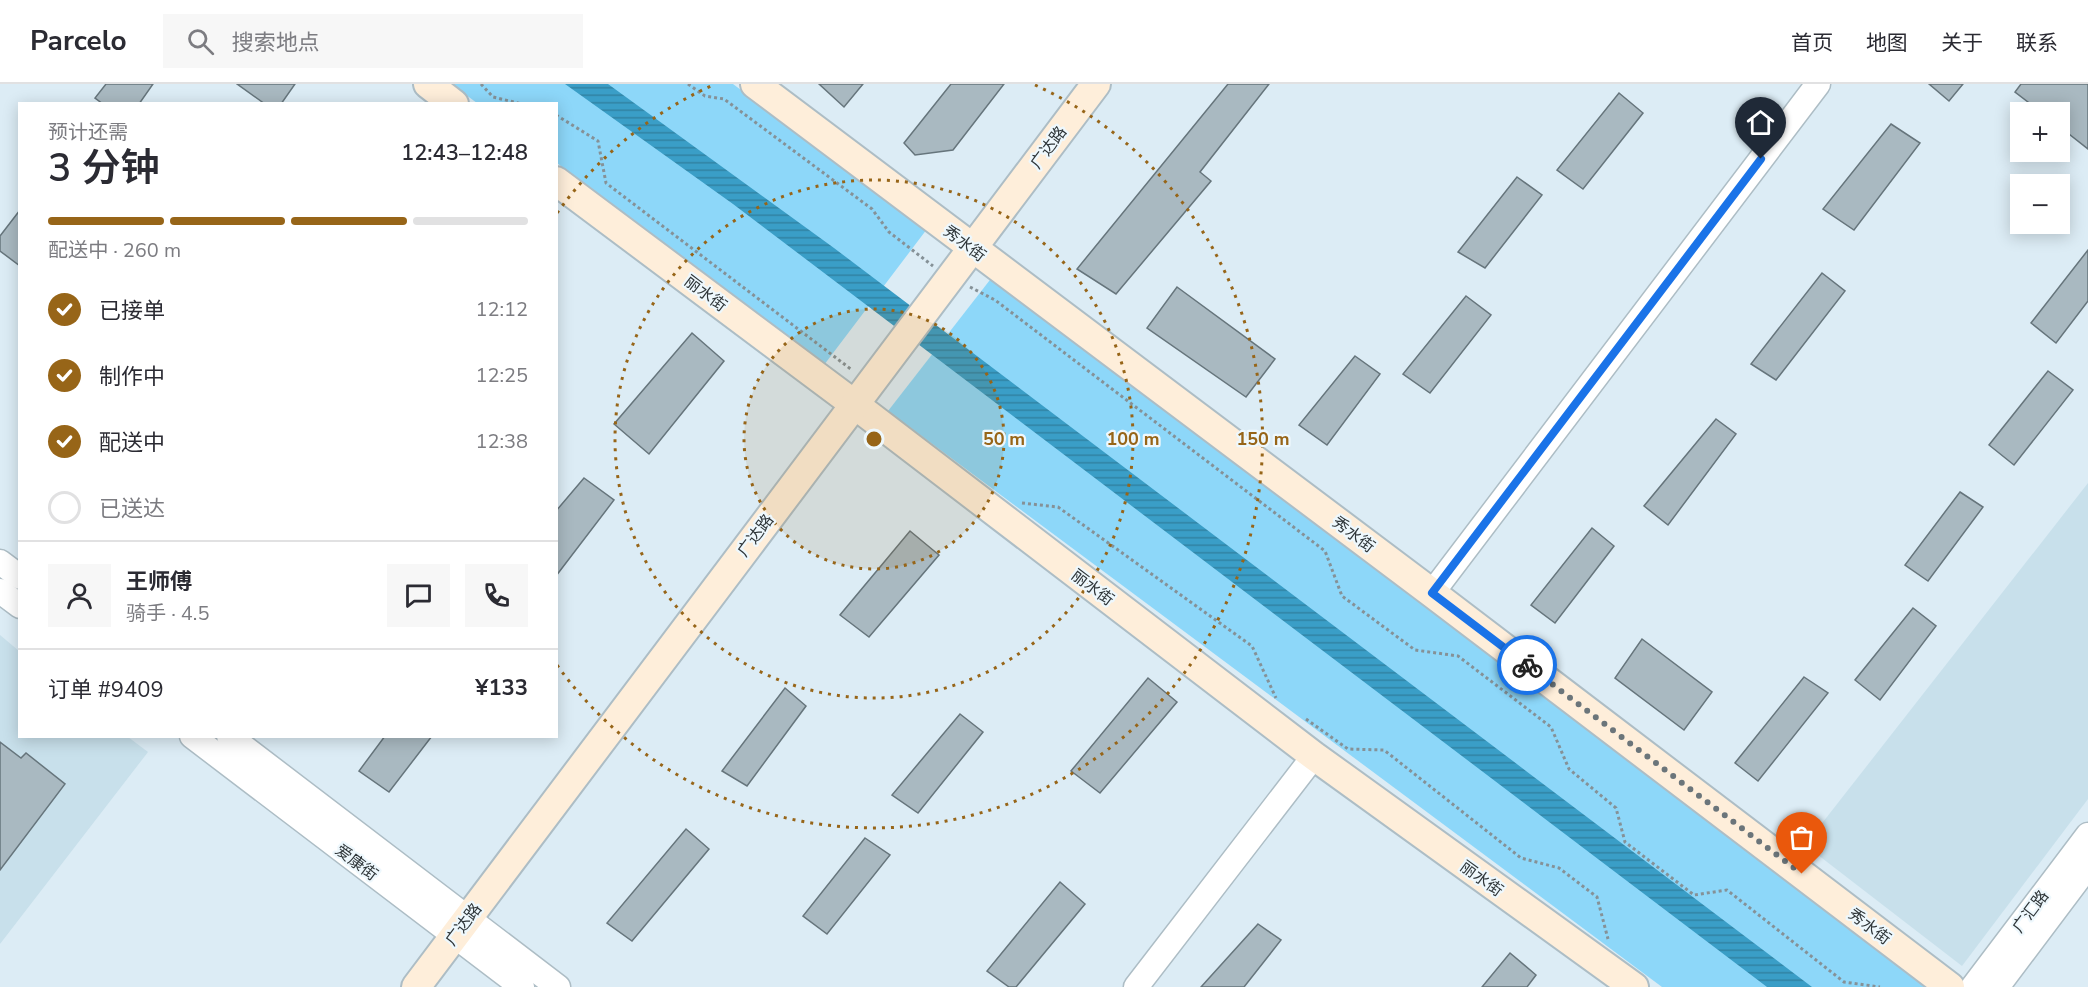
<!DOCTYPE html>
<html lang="zh">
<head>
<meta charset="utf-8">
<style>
	:root { --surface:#fff; --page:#f7f7f7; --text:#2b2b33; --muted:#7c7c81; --line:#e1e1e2; --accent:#976518 }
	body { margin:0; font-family:"Nunito Sans","Noto Sans SC",sans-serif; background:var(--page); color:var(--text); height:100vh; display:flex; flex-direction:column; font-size:22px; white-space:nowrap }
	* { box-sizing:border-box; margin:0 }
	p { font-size:20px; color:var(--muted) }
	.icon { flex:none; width:33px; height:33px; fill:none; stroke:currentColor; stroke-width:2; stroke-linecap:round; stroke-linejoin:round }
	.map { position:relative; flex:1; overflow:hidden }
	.sheet { position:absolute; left:18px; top:18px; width:540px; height:636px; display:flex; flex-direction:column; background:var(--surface); border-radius:0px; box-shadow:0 3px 15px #0003 }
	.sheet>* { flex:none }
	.controls { position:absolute; left:2010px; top:18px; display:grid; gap:12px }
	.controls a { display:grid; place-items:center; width:60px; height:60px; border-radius:0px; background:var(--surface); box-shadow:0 3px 15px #0003; font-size:30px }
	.pin { position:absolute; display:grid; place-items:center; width:51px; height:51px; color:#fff; margin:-62px -26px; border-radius:50% 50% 50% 0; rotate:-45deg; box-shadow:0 0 6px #0007 }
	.pin .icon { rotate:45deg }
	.courier { position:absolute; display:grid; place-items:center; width:60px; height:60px; margin:-30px; border:4px solid #1a73e8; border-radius:50%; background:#fff; color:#222; box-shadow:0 2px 8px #0007 }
	.head em { font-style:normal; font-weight:600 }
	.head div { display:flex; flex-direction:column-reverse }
	.head { display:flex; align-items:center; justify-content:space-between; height:102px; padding:0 30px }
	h1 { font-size:39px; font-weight:600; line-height:45px }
	.bar { display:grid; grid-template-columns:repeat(4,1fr); gap:9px 6px; align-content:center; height:72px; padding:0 30px }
	.bar i { height:8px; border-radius:4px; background:var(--line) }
	.bar .active { background:var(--accent) }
	.bar p { grid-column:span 4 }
	.line { display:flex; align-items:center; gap:15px; padding:0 30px; border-top:2px solid var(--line) }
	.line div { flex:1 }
	.round { display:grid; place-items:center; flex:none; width:63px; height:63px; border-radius:0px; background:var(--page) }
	ol { padding:0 30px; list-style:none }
	li { display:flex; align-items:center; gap:18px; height:66px }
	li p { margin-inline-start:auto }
	li .icon { padding:6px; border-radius:50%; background:var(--accent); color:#fff; stroke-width:4 }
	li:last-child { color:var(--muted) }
	li i { width:33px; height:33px; border:3px solid var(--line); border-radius:50% }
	header { display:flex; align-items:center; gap:36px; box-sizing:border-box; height:84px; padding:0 30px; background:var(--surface); border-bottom:2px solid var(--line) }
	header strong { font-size:28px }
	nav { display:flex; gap:33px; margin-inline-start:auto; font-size:21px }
	.search { width:420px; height:54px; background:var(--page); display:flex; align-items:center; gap:15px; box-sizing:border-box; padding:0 21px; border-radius:0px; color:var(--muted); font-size:22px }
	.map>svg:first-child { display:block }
</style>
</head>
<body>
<header>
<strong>Parcelo</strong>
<div class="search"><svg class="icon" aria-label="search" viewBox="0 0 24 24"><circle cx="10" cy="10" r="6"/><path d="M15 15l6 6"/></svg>搜索地点</div>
<nav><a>首页</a><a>地图</a><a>关于</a><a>联系</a></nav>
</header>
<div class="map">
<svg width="2088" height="903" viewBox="0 0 2088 903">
	<defs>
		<pattern id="water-rules" width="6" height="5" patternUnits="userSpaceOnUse" patternTransform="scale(1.5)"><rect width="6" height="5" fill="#3a9ec7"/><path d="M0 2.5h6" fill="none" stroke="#3182a3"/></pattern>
	</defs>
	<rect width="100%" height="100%" fill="#dcecf5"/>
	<g fill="#c8e0eb">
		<path d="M2088,399V715L1962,882L1805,761Z"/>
		<path d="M0,551L19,567L20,652L128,653L148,668L0,860Z"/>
	</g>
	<g fill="#8dd7f9">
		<path d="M451,0H733L927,145L824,281L557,79L556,20L477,19Z"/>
		<path d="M993,192L1925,903H1662L888,327Z"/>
	</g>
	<path fill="url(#water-rules)" d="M565,0H608L834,164L1812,903H1767L733,120Z"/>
	<g fill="#a9b9c1" stroke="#66757c" stroke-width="1.5">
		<path d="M106,0H153L139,20H103L95,14Z"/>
		<path d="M237,0H295L281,20H265Z"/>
		<path d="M819,0H863L844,23Z"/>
		<path d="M951,0H1004L953,66L915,71L904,59Z"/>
		<path d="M1228,0H1269L1200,88L1211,97L1116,210L1077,185Z"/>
		<path d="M1929,0H1963L1949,17Z"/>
		<path d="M2021,0H2088V65L2060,43V28H2041L2015,8Z"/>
		<path d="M1619,9L1643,29L1583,105L1557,86Z"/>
		<path d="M1891,40L1920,59L1854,146L1823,125Z"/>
		<path d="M1517,93L1542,111L1485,184L1458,168Z"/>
		<path d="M20,126V182L0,167V152Z"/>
		<path d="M2088,166V217L2056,259L2031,239Z"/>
		<path d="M1822,189L1845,207L1776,296L1751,280Z"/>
		<path d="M1177,203L1275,275L1246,313L1147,244Z"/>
		<path d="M1466,212L1491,231L1430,309L1403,290Z"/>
		<path d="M692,249L724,277L649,370L614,340Z"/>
		<path d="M1355,272L1380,290L1327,361L1299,341Z"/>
		<path d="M2048,287L2073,306L2014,381L1989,361Z"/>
		<path d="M1716,335L1736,350L1668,441L1644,422Z"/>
		<path d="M584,394L614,416L556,492V427Z"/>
		<path d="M1960,408L1983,423L1928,497L1905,481Z"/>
		<path d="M1592,444L1614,462L1555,539L1531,521Z"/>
		<path d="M910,447L939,471L869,553L840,531Z"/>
		<path d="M1913,524L1936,542L1880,616L1855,596Z"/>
		<path d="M1642,555L1712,608L1684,646L1615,594Z"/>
		<path d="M1804,593L1828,609L1758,697L1735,679Z"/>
		<path d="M1148,594L1177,618L1100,709L1071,687Z"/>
		<path d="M785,604L806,622L747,702L722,687Z"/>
		<path d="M960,630L983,648L918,729L892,711Z"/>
		<path d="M385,652H432L389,708L359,687Z"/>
		<path d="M0,658L21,674L26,669L65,700L0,786Z"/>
		<path d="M686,745L709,765L632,857L607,839Z"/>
		<path d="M865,754L890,771L827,850L803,832Z"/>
		<path d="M1060,798L1085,820L1016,903H1009L987,887Z"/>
		<path d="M1258,840L1281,856L1244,903H1201Z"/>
		<path d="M1510,869L1536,891L1527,903H1482Z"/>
	</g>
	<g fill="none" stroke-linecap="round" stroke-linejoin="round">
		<defs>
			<g id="tertiary">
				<path d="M0,478L20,493"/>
				<path d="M0,507L20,522"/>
				<path d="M1432,509L1818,0"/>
				<path d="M192,652L522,903"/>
				<path d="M229,652L558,903"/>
				<path d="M1136,903L1314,672"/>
				<path d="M1973,903L2088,751"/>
				<path d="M1997,903L2088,782"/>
			</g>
			<g id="secondary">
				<path d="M428,0L454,20"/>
				<path d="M755,0L1432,509L1950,903"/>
				<path d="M556,97L854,320L1314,672L1634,903"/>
				<path d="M416,903L1096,0"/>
			</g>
		</defs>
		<use href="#tertiary" stroke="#adbdc5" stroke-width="27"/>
		<use href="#secondary" stroke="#adbdc5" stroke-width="32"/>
		<g stroke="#859197" stroke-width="3" stroke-dasharray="3 3" stroke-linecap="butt">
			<path d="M481,0L493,13L522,20"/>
			<path d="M688,0L705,12L724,15L872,125L889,148L933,182"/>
			<path d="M556,31L598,57L606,99L852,286"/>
			<path d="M970,203L995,216L1325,467L1342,512L1415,566L1458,572L1551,643L1569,685L1616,724L1625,758L1694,811L1727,806L1844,898L1880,903"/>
			<path d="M1022,419L1058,423L1252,562L1276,614"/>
			<path d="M1306,635L1348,665L1384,666L1521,774L1559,784L1597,813L1608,855"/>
		</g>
		<use href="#tertiary" stroke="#fff" stroke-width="24"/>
		<use href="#secondary" stroke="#feeeda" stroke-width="28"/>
	</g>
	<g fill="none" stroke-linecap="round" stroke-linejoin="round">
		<path stroke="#6b757a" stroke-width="6" stroke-dasharray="0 10.8" d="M1527,581L1802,790"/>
		<path stroke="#1a73e8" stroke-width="8" d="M1527,581L1432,509L1761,75"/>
	</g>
	<circle cx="874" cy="355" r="130" fill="#976518" fill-opacity=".12"/>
	<g fill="none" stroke="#976518" stroke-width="3" stroke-dasharray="3 6">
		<circle cx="874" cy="355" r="130"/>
		<circle cx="874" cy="355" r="259"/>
		<path d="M557 129A389 389 0 0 1 713 1M1035 1A389 389 0 1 1 557 581"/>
	</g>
	<g text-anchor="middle" stroke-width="4.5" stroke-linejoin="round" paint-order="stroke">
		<g font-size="16" fill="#2e3538" stroke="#eef8fd">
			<text transform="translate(1048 63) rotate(-53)" y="6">广达路</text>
			<text transform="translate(965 159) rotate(37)" y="6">秀水街</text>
			<text transform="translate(706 209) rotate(37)" y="6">丽水街</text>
			<text transform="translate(1354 450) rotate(37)" y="6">秀水街</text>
			<text transform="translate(755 451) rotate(-53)" y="6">广达路</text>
			<text transform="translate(1093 503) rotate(37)" y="6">丽水街</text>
			<text transform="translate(357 778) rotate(37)" y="6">爱康街</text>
			<text transform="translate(1482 794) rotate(36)" y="6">丽水街</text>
			<text transform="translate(2030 827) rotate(-53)" y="6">广汇路</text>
			<text transform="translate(463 840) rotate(-53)" y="6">广达路</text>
			<text transform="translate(1870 842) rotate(37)" y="6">秀水街</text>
		</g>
	</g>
	<circle cx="874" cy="355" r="9" fill="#976518" stroke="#eef8fd" stroke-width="3"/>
	<g font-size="18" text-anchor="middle" font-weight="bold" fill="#976518" stroke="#eef8fd" stroke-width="4.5" stroke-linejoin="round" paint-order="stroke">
		<text x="1004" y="361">50 m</text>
		<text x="1133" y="361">100 m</text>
		<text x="1263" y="361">150 m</text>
	</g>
</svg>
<div class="controls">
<a>+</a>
<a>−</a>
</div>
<div class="pin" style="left:1802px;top:790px;background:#ea580c"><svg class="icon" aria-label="bag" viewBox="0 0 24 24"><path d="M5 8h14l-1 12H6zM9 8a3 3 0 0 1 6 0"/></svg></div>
<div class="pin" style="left:1761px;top:75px;background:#1f2937"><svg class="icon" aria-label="home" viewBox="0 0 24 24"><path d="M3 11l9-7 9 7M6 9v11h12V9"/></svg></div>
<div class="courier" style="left:1527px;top:581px"><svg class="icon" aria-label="bike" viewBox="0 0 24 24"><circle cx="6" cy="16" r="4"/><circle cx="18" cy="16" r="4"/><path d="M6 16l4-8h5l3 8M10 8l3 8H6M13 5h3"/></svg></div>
<section class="sheet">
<div class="head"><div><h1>3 分钟</h1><p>预计还需</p></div><em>12:43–12:48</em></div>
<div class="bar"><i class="active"></i><i class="active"></i><i class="active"></i><i></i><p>配送中 · 260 m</p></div>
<ol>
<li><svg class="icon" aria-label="check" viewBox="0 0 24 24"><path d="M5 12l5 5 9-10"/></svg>已接单<p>12:12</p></li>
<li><svg class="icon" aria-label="check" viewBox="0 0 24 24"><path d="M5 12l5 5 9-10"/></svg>制作中<p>12:25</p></li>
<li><svg class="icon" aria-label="check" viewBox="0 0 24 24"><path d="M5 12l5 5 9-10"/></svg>配送中<p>12:38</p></li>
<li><i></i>已送达</li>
</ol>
<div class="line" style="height:108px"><a class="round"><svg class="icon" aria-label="person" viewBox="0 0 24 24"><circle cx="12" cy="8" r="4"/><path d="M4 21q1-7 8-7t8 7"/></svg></a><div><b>王师傅</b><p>骑手 · 4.5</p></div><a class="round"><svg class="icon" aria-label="chat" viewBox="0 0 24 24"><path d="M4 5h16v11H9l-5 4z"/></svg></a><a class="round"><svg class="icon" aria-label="phone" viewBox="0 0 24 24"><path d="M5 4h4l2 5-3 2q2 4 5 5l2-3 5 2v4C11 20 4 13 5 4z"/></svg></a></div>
<div class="line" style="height:78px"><div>订单 #9409</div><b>¥133</b></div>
</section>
</div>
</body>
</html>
